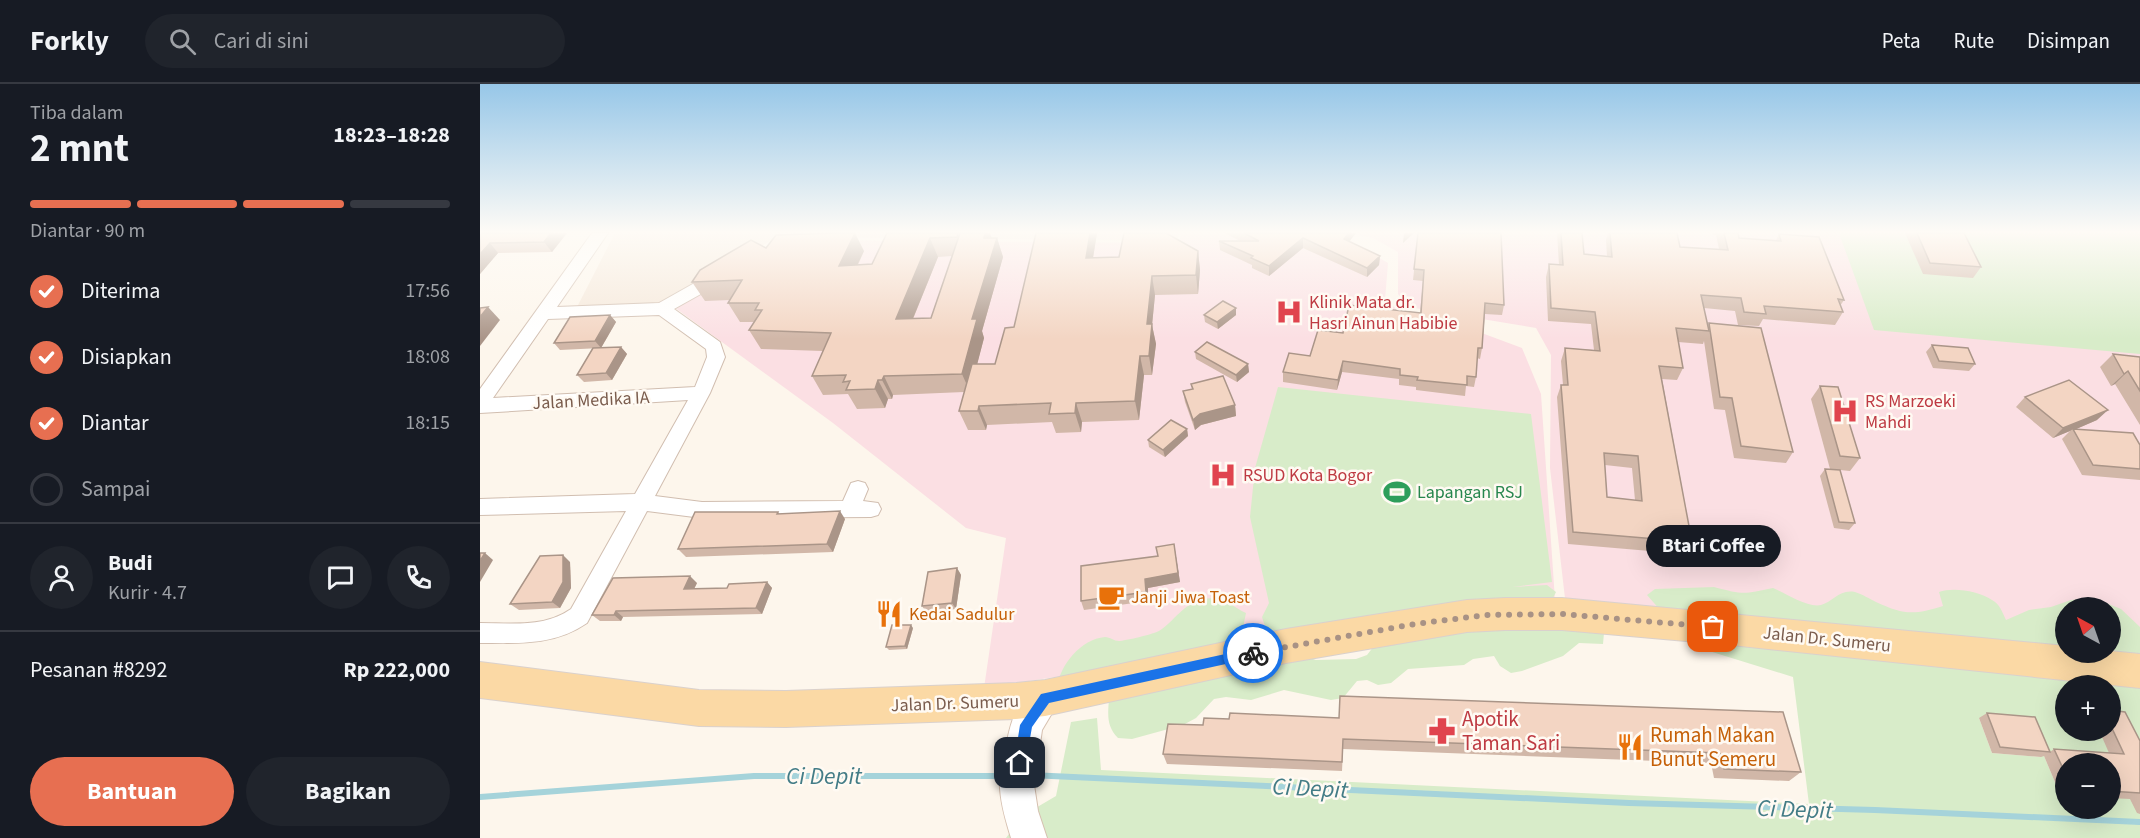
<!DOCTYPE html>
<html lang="id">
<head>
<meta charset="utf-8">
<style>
	:root { --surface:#171b24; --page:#20242c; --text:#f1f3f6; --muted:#9ea1a6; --line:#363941; --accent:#e76f51 }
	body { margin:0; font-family:"Source Sans 3",sans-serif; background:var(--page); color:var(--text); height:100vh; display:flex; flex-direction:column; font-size:22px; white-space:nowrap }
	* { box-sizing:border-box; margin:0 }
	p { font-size:20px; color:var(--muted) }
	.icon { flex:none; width:33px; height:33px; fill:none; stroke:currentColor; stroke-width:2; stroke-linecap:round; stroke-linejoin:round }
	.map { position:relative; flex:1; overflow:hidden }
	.details { display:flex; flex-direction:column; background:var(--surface); width:480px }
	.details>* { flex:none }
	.needle { width:39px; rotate:320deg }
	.controls { position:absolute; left:1575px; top:513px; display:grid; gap:12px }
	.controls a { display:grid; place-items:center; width:66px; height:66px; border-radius:50%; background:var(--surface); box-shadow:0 6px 24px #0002; font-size:30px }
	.pin { position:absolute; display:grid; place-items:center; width:51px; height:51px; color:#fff; margin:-26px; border-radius:12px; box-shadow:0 3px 9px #0006 }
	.courier { position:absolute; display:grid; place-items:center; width:60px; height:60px; margin:-30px; border:4px solid #1a73e8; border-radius:50%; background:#fff; color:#222; box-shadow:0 2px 8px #0007 }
	.bubble { position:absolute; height:42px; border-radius:21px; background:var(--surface); box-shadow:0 6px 24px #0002; font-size:20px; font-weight:700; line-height:42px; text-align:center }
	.head em { font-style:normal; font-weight:700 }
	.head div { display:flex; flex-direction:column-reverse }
	.head { display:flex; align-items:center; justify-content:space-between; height:102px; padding:0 30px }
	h1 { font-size:39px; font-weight:700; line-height:45px }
	.bar { display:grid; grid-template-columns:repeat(4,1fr); gap:9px 6px; align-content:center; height:72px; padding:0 30px }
	.bar i { height:8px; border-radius:4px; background:var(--line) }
	.bar .active { background:var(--accent) }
	.bar p { grid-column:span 4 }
	.line { display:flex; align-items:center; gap:15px; padding:0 30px; border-top:2px solid var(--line) }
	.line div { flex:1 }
	.round { display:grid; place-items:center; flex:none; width:63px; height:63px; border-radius:32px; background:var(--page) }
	ol { padding:0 30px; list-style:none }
	li { display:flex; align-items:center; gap:18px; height:66px }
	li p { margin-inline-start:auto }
	li .icon { padding:6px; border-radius:50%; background:var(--accent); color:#fff; stroke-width:4 }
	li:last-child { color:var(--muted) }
	li i { width:33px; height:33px; border:3px solid var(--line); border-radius:50% }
	.button { display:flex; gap:12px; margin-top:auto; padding:12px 30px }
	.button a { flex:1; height:69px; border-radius:36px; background:var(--accent); color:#fff; font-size:24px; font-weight:700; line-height:69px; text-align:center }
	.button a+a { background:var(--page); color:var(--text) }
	header { display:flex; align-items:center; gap:36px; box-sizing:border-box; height:84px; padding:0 30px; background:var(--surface); border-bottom:2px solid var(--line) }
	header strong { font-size:28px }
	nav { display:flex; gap:33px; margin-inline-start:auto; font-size:21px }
	.search { width:420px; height:54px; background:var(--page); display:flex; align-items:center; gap:15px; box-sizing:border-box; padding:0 21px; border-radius:33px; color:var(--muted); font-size:22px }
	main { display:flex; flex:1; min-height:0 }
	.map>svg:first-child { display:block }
</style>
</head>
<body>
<header>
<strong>Forkly</strong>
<div class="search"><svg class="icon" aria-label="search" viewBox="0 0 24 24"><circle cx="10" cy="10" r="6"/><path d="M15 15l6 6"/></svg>Cari di sini</div>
<nav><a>Peta</a><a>Rute</a><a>Disimpan</a></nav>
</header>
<main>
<section class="details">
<div class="head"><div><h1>2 mnt</h1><p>Tiba dalam</p></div><em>18:23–18:28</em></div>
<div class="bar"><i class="active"></i><i class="active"></i><i class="active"></i><i></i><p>Diantar · 90 m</p></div>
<ol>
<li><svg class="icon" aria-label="check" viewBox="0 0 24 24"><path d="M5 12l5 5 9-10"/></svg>Diterima<p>17:56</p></li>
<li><svg class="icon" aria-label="check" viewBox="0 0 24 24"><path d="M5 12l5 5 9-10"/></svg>Disiapkan<p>18:08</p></li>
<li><svg class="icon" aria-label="check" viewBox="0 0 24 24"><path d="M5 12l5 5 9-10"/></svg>Diantar<p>18:15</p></li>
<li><i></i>Sampai</li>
</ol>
<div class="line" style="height:108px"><a class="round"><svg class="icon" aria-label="person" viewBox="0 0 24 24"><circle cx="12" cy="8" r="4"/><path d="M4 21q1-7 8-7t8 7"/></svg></a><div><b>Budi</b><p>Kurir · 4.7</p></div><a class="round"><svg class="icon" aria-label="chat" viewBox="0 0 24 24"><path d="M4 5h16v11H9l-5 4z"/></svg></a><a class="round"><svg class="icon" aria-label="phone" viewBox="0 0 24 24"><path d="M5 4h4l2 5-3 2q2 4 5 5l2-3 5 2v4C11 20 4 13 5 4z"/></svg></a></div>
<div class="line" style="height:78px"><div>Pesanan #8292</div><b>Rp 222,000</b></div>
<div class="button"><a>Bantuan</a><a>Bagikan</a></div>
</section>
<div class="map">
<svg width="1660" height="754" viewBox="0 0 1660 754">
	<rect width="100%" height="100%" fill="#fdf6ec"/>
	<g fill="#f5e8da">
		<path d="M135,149H304L179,221L96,225Z"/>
		<path d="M313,149H699L698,157L307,153Z"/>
	</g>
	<g fill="#fbdfe3">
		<path d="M701,149H849L866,154L908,179L905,216L922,229L983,242L1042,264L1061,310L1075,516L504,604L526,454L486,444L353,339L194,223L309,156L699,159Z"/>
		<path d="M866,149H1660V572L1630,568V524H1586L1585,566L1086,523L1070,384L1071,271L1056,244L929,223L918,210V168L893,154Z"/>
	</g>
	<g fill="#d8ecc9" fill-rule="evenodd">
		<path d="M1359,149H1660V270L1394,246Z"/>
		<path d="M798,303L1051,330L1072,498L1033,503L1067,501L1076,508L1068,524L1124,549L1123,560L1099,559L1083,572L1042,587L1031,589L1020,582L1014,572L993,575L984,581L928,585L911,599L898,601L887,596L877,597L863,614L851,616L804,606L771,616L746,613L734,615L716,634L703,641L652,655L638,654C626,642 628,630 629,614L577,603C580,581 601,555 625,553C630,553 634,557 639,557C644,557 674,550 679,547C696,536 701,521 724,515C741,511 753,523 766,529L759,563L799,564L836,576L876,575L887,571L894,562L806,561L785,542L782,533L789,519L770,433L775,384Z"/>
		<path d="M1234,503C1264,511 1264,510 1293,504C1306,509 1327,524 1341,521C1353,518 1359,505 1375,508C1382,510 1390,515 1396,518C1424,531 1434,531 1463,522L1459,508C1473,503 1499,507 1512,516C1520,520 1522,528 1526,536L1549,526L1571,523L1591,516L1614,514L1641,525L1660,543V754H526L542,732L576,712L591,638L617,634L621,686L1329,720L1313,593L1229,567L1219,559L1216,548L1181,527L1167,511L1175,505ZM1586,524H1630V568H1586ZM1586,602H1630V646H1586ZM1499,634L1561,673L1512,669ZM1564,672L1630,680L1637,714H1631L1630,724H1586L1585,710H1580Z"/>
	</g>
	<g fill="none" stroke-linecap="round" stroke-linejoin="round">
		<g stroke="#a5d3da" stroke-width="6">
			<path d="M550,691L1149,719L1395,726L1660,738"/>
			<path d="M0,713L274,692H525"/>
		</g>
		<defs>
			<path id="minor" d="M112,149H128L77,223L179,219L234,188H246L248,192L246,196L194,225L240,258L245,273L230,309L175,412L222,418L363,417L371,399L378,397L385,399L388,405L383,417L398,419L401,425L398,431L391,433L222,434L167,427L107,539C74,562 38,559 0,559V539C31,539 64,544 91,525L146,427L0,431V415L155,410L208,316L0,329V305ZM179,231L226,265L227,273L215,303L13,314L68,235Z"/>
			<path id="secondary" d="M565,599L577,603L581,614L562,646L554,701L558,727L567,754H531C526,737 521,722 520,704C519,695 522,685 524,676C528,647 534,611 565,599Z"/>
			<path id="primary" d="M1025,514H1082L1586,562V568L1630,567L1660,570V604L1251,561L1082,546H1025L987,548L806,579L565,632L536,635L306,643L219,642L0,614V578L219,606L306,607L536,599L565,596L806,545L987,516Z"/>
		</defs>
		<use href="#minor" stroke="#d1beb0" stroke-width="2"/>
		<use href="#secondary" stroke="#d6c0b0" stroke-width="2"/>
		<use href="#primary" stroke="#dad1cd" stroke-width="2"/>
		<use href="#minor" fill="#fff" fill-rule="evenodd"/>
		<use href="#secondary" fill="#fff" fill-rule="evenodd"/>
		<use href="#primary" fill="#fbd9a5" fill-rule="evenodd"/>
	</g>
	<g fill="#d1b7a8" fill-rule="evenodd">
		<path d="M0,149H87L72,168L18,169L0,190Z"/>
		<path d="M407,149L517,154L523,173L502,247L504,254L497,280H515L534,243L617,149L613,173H639L718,167L720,186L718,210L675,211L672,241L676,260L672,291H664L659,336L602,338L601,348L576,349L572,338L507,341L506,346H488L479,327L484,308L413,311L412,315H408L405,324L377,325L368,310L343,311L332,292L343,267L281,265L269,246L274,238H260L248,219L250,216L225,217L212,198L286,164L384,167L378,181L392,180ZM472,172L451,234L433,235L458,173Z"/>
		<path d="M745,149H876L869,158L900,172L899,181L887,193L823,164L789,192L772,184V181L740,166L739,157H760Z"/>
		<path d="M938,149L1024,221L1022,231L1005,230L1002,264L1000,275L997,274L996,293L994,303L986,302L985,312L936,306V303L919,301V295L862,288L857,306L803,298V288L830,272L863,249L940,229L943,197L933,196Z"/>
		<path d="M1077,149H1102L1104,170L1127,172L1126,156L1128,149H1197L1200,163L1239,165L1236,151H1233L1232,149H1258L1259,154L1296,156L1299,150L1364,216L1360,222L1363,228L1355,241L1283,235L1279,242L1258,241L1255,227L1224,224L1227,242L1229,239L1313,368L1306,379L1254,374L1245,326L1234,325L1224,257L1223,260L1198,258L1203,284L1197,296L1182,295L1212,458L1205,470L1088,460L1077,313L1081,301H1083L1081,277L1085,264L1114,266L1111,240L1068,237L1066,193L1069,180L1079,181ZM1125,381L1152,384L1155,416L1127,413Z"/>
		<path d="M1425,149H1484L1501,183L1493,194L1443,190Z"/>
		<path d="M756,224V231L738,245L725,238L724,231Z"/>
		<path d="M130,231L136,238L121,264L80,266L74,259Z"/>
		<path d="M1452,261L1495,280L1489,287L1453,284L1446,268Z"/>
		<path d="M141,263L147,270L132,296L104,298L97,291Z"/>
		<path d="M715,268L768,280L769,288L757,298L716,275Z"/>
		<path d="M1633,270L1660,273V341L1635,300L1631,302L1620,283Z"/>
		<path d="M711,300L755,321L756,332L721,341L715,346L705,318L703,307L712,305Z"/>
		<path d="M1340,302L1380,374L1370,387L1350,385L1331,315Z"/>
		<path d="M1545,313L1617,336L1596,345L1660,361V396L1602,391L1582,355L1590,347L1573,354L1536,323Z"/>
		<path d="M707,345L708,352L685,373L669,363L668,356Z"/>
		<path d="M1345,385L1375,439L1369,446L1354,444L1340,392Z"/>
		<path d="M298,428L300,430L365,435L353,468L206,473L198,465Z"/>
		<path d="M694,460L700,498L668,504V517L604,526L601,517L678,472Z"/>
		<path d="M90,478L91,504L80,524L39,526L30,520Z"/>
		<path d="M477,484L481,491L476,525L446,528L442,522Z"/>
		<path d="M287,498L292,504L282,530L143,533L141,537H120L112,531L217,499L214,505L247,504Z"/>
		<path d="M433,544L427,565L409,566L406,563Z"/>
		<path d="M1630,626L1660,657V730L1657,729L1650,715L1630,714V680H1586V710H1580L1564,672L1561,673L1512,669L1499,634L1507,629L1570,668L1574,665L1629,669L1619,646H1630Z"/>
		<path d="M1303,628L1321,688L1309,697L1234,694L1231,679L863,665L862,687L687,680L683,670L723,641L749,635Z"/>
	</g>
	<g fill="#aa9588">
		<path d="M71,149H87L72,168L64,158Z"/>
		<path d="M375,149L384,167L368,200L359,182Z"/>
		<path d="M505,149H510L514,161L504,154Z"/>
		<path d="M610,149H617L610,193L606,174Z"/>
		<path d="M869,149H876L863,165L864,155Z"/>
		<path d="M924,149H934L923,159Z"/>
		<path d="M450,154L458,173L425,254L416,235Z"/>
		<path d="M517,154L523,173L502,247L504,254L490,308L482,290L492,235Z"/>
		<path d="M823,154V164L789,192V182Z"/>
		<path d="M10,159L18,169L0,190V170Z"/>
		<path d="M718,167L720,186L718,210L716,191Z"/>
		<path d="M900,172L899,181L887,193V184Z"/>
		<path d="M672,192L675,211L672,241L676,260L672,291L669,272L667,240Z"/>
		<path d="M8,223L20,236L0,262V233Z"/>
		<path d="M756,224V231L738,245L737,238Z"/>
		<path d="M130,231L136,238L121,264L115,257Z"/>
		<path d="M141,263L147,270L132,296L126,289Z"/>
		<path d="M660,272L664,291L659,336L655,317Z"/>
		<path d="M863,277L862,288L857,306L858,296Z"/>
		<path d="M768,280L769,288L757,298L756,291Z"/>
		<path d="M1648,287L1635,300L1631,302L1644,290Z"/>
		<path d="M404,292L413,311L412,315L402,296Z"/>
		<path d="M398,296L408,315L405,324L395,305Z"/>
		<path d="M596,319L602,338L601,348L595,329Z"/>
		<path d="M755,321L756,332L721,341L715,346L713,336L720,330Z"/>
		<path d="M499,322L507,341L506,346L498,327Z"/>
		<path d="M1628,326L1617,336L1594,346L1593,345L1590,347L1573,354L1583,344Z"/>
		<path d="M707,345L708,352L685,373L683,366Z"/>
		<path d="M360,427L365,435L353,468L347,460Z"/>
		<path d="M694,460L700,498L668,504V517L666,508L665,495Z"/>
		<path d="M5,469L13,476L0,498V477Z"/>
		<path d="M83,471L90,478L91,504L80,524L72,518Z"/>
		<path d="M477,484L481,491L476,525L472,519Z"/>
		<path d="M210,492L217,499L211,511L204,505Z"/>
		<path d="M287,498L292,504L282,530L276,524Z"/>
		<path d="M136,527L143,533L141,537L134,531Z"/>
		<path d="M431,541L433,544L427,565L425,562Z"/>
	</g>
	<g fill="#f3d5c3" stroke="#aa9588" stroke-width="1.5" fill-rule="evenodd">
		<path d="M0,149H71L64,158L10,159L0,170Z"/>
		<path d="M356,149H375L359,182L392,180L407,149H478L477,153L450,154L416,235L451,234L480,149H505L504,154H517L492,235H497L482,290L404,292L402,296H398L395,305L366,306L370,297L363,298L366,291L332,292L351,249L269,246L282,226H275L279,219H248L262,196L212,198L220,186L271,156L286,164L296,151Z"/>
		<path d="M556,149H610L606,174L639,173L644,149H686L718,167L716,191L672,192L667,240H672L669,272H660L655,317L596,319L595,329L569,330L571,319L499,322L498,327H479L492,280H515L525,244L534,243Z"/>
		<path d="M764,149H869L864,155L900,172L887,184L823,154L789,182L771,174L773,172L739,157H779Z"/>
		<path d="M938,149H1021L1024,221L1005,219L1002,264H998L996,293L987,292V301L937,296L938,293L920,291V285L863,277L858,296L803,288L809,269L830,272L838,246L863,249L869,221L941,229L944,186L934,185Z"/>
		<path d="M1081,149H1102L1104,170L1132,173L1130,149H1197L1200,163L1248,166L1244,149H1258L1259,154L1301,157L1299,150L1339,153L1364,216L1358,215L1363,228L1284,222L1286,230L1264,228L1261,214L1221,211L1229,247L1196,244L1203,284L1179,282L1212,458L1093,448L1081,301H1088L1085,264L1120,267L1115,228L1071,224L1069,180L1083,181ZM1124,369L1158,372L1162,417L1127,413Z"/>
		<path d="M1437,149H1484L1501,183L1450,179Z"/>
		<path d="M743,217L756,224L737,238L724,231Z"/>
		<path d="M8,223L0,233V224Z"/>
		<path d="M130,231L115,257L74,259L90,233Z"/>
		<path d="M1229,239L1281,244L1313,368L1261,362L1252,314L1240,313Z"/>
		<path d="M727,258L768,280L756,291L715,268Z"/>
		<path d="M1452,261L1488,264L1495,280L1459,277Z"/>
		<path d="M141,263L126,289L97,291L113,264Z"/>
		<path d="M1633,270L1660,273V307L1648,287L1644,290Z"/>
		<path d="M743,292L755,321L720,330L713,336L703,307L713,305L711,300Z"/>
		<path d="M1589,296L1628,326L1583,344L1545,313Z"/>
		<path d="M1340,302L1358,303L1380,374L1360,372Z"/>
		<path d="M691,336L707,345L683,366L668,356Z"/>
		<path d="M1593,345L1653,349L1660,361V385L1613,381Z"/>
		<path d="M1345,385L1360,386L1375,439L1359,438Z"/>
		<path d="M360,427L347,460L198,465L215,428H298L297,430Z"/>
		<path d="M694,460L698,489L665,495L666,508L601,517V482L678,472L676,463Z"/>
		<path d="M0,469H5L0,477Z"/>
		<path d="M83,471V498L72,518L30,520L60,472Z"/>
		<path d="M477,484L472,519L442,522L448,488Z"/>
		<path d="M210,492L204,505L247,504L249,500L287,498L276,524L136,527L134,531H112L133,494Z"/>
		<path d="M412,541H431L425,562L406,563Z"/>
		<path d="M860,612L1303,628L1321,688L1244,685L1240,669L863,655L862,678L683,670L688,640L723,641L724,634L749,635L750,629L859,634Z"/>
		<path d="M1630,626L1645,628L1660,657V709L1630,707V680H1586V691L1574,665L1644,670L1630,640Z"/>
		<path d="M1507,629L1555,633L1570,668L1520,663Z"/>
	</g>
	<linearGradient id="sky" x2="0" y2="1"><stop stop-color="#97c7e8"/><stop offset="0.58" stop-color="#fefbf6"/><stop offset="1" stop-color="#fefbf6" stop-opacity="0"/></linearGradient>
	<rect width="1660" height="255" fill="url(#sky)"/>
	<path fill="#1a73e8" d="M773,564L778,569L773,574L569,619L552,643L545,683H536L534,679L540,641L561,610Z"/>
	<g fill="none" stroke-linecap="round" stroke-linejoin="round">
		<path stroke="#a89285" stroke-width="6" stroke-dasharray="0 10.8" d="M773,569L935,540L1006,531L1082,530L1233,543"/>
	</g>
	<defs>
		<symbol id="hospital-bare" viewBox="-9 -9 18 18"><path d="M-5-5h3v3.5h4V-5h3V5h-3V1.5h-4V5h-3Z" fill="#e0444e" stroke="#fffaf3" stroke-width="2.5" paint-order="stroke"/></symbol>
		<symbol id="stadium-bare" viewBox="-9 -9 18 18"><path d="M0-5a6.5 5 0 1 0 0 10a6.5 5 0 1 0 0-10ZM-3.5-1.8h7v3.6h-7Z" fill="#2e9e5b" stroke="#fffaf3" stroke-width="2.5" paint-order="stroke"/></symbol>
		<symbol id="cafe-bare" viewBox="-9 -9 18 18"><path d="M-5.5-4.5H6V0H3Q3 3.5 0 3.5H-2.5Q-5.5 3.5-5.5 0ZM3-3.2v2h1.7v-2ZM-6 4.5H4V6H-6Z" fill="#e8710a" stroke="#fffaf3" stroke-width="2.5" paint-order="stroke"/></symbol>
		<symbol id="restaurant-bare" viewBox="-9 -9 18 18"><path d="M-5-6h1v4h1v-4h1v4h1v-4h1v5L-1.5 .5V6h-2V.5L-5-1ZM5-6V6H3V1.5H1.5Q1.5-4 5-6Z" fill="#e8710a" stroke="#fffaf3" stroke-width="2.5" paint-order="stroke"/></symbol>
		<symbol id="pharmacy-bare" viewBox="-9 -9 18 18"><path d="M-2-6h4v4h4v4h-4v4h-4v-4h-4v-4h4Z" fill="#e0444e" stroke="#fffaf3" stroke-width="2.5" paint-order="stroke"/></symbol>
	</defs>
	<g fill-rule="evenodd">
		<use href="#hospital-bare" x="790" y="209" width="38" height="38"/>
		<use href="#hospital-bare" x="1346" y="308" width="38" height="38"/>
		<use href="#hospital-bare" x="724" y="372" width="38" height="38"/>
		<use href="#stadium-bare" x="898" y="389" width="38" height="38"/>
		<use href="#cafe-bare" x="612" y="494" width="38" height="38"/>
		<use href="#restaurant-bare" x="390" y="511" width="38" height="38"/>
		<use href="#pharmacy-bare" x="943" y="628" width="38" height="38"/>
		<use href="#restaurant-bare" x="1131" y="644" width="38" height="38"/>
	</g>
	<g text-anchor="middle" stroke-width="5" stroke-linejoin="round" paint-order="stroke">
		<g font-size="18" fill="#be3a42" stroke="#fffaf3" text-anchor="start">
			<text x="829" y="224">Klinik Mata dr.<tspan x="829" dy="21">Hasri Ainun Habibie</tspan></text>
			<text x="1385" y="323">RS Marzoeki<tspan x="1385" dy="21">Mahdi</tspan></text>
			<text x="763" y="397">RSUD Kota Bogor</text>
		</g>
		<g font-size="18" fill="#7a5c4d" stroke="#fffaf3">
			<text transform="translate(111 316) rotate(-3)" y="6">Jalan Medika IA</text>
			<text transform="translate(1347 555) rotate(6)" y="6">Jalan Dr. Sumeru</text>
			<text transform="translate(475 619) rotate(-2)" y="6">Jalan Dr. Sumeru</text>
		</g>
		<g font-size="18" fill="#27864d" stroke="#fffaf3" text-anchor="start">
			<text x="937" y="414">Lapangan RSJ</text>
		</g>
		<g font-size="18" fill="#c56008" stroke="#fffaf3" text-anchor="start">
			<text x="651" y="519">Janji Jiwa Toast</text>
			<text x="429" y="536">Kedai Sadulur</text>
		</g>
		<g font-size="21" fill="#be3a42" stroke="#fffaf3" text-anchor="start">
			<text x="982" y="642">Apotik<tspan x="982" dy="24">Taman Sari</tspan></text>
		</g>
		<g font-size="21" fill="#c56008" stroke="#fffaf3" text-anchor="start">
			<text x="1170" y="658">Rumah Makan<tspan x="1170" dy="24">Bunut Semeru</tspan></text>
		</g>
		<g font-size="24" font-style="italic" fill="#437c86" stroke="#fffaf3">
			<text x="344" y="700">Ci Depit</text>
			<text transform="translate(830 704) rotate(3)" y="8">Ci Depit</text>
			<text transform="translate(1315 725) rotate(2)" y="8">Ci Depit</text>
		</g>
	</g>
</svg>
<div class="controls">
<a><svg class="needle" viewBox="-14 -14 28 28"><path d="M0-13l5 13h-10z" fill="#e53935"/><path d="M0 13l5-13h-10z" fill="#9ea1a6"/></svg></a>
<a>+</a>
<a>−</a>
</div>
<div class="pin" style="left:1233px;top:543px;background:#ea580c"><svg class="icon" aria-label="bag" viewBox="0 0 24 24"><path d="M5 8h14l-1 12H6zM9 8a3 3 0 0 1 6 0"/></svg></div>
<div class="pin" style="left:540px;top:679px;background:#1f2937"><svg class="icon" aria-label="home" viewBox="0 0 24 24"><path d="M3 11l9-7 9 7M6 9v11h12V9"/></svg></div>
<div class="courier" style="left:773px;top:569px"><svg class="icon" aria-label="bike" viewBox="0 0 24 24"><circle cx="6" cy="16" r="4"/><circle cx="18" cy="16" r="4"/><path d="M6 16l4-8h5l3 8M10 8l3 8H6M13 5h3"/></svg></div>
<div class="bubble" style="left:1166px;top:441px;width:135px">Btari Coffee</div>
</div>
</main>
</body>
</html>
